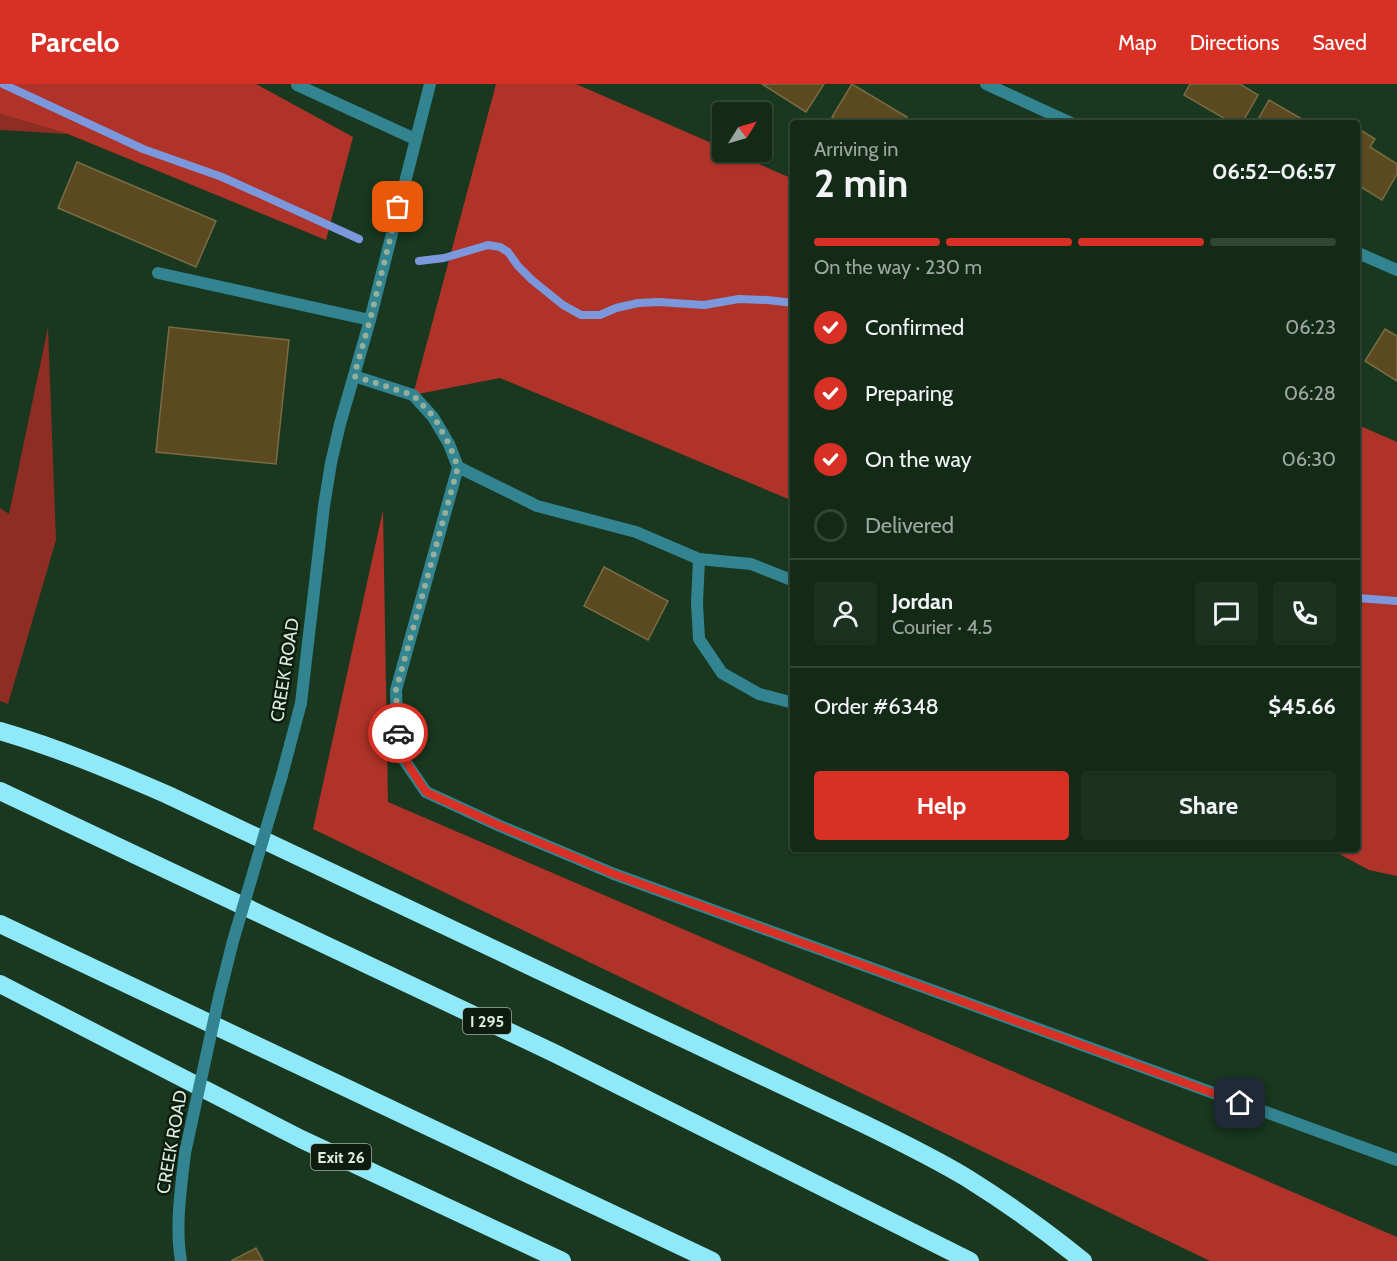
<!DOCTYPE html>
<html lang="en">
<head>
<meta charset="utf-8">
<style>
	:root { --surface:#132a17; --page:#1c3220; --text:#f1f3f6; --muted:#9da7a1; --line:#324636; --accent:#d93025 }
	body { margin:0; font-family:Cabin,sans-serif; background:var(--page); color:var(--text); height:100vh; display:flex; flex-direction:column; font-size:22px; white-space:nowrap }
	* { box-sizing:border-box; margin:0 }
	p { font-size:20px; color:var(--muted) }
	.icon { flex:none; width:33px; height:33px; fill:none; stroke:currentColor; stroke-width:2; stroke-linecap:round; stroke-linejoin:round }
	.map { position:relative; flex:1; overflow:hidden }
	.details { position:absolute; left:790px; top:36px; width:570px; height:732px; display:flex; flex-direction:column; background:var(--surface); border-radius:6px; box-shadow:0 2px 4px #0004,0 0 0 2px var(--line) }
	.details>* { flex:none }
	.needle { width:39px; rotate:53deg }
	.fabs { position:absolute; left:712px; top:18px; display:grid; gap:12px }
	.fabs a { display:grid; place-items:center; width:60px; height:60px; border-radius:6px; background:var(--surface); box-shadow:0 2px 4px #0004,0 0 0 2px var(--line); font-size:30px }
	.pin { position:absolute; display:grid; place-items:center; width:51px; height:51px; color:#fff; margin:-26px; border-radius:12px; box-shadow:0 3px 9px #0006 }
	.courier { position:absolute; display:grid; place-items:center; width:60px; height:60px; margin:-30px; border:4px solid #d93025; border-radius:50%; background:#fff; color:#222; box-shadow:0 2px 8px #0007 }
	.summary em { font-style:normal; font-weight:700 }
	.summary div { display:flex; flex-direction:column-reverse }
	.summary { display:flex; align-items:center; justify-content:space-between; height:102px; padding:0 24px }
	h1 { font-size:39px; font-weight:700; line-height:45px }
	.bar { display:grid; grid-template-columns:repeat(4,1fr); gap:9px 6px; align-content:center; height:72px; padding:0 24px }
	.bar i { height:8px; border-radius:4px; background:var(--line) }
	.bar .selected { background:var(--accent) }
	.bar p { grid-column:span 4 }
	.line { display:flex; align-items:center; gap:15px; padding:0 24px; border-top:2px solid var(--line) }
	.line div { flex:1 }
	.round { display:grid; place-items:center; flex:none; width:63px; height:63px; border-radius:6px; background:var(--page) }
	ol { padding:0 24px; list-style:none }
	li { display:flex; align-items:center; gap:18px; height:66px }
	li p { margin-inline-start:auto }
	li .icon { padding:6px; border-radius:50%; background:var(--accent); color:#fff; stroke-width:4 }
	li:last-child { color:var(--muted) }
	li i { width:33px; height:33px; border:3px solid var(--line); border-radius:50% }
	.cta { display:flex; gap:12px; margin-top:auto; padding:12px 24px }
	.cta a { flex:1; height:69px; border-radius:6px; background:var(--accent); color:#fff; font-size:24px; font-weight:700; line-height:69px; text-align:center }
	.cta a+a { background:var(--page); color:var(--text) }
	header { display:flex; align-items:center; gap:36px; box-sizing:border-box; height:84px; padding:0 30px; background:var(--accent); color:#fff }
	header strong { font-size:28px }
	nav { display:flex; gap:33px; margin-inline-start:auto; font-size:21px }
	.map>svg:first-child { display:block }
</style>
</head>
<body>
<header>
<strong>Parcelo</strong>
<nav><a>Map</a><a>Directions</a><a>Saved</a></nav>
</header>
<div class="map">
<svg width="1397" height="1177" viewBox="0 0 1397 1177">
	<rect width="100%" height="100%" fill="#19381f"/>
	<g fill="#8d2d24">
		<path d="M0,30L68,50L0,46Z"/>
		<path d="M48,243L56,456L8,620L0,617V424L9,430Z"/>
	</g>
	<g fill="#af3329">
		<path d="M0,0H256L353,53L326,156L68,50L0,30Z"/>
		<path d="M496,0H576L723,64V68H731L793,95V417L500,294L413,311Z"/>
		<path d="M1358,341L1397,358V792L1369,786L1330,765H1358Z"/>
		<path d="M383,426L388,718L1397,1153V1177H1210L313,745Z"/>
	</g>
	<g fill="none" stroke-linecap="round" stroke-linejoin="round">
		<g stroke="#7c98dc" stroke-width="8">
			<path d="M3,0L143,65L222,93L359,155"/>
			<path d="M419,177L444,174L488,161L500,163L508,168L518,182L532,196L563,221L581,231H600L616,224L638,219L659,218L704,221L739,215L767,216L794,219"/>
			<path d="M1358,514L1397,517"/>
		</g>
	</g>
	<g fill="#5b4a1f" stroke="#7a6b44" stroke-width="1.5">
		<path d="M762,0H824L806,28Z"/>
		<path d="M852,0L907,33L903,39H843L832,33Z"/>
		<path d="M1190,0H1240L1258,11L1242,39H1232L1184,11Z"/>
		<path d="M1269,16L1309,39H1256Z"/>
		<path d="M1362,47L1375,55L1370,63L1397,80V90L1382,116L1358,101V54Z"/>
		<path d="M77,78L216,137L196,183L58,124Z"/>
		<path d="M169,243L289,256L276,380L156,368Z"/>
		<path d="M1385,245L1397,252V297L1365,277Z"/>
		<path d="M604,483L668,517L648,556L584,522Z"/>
		<path d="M256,1164L263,1177H231Z"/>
	</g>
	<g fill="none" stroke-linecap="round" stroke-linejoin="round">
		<g stroke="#318490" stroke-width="12">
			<path d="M297,1L415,55"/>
			<path d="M158,189L370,236"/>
			<path d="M354,292L413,311L433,333L449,360L458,383L396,606L398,667L426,708L500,742L614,790L1397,1076"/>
			<path d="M458,383L537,422L636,448L699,475L751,480L794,497"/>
			<path d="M699,475L697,519L699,555L722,589L759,610L794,619"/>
		</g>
		<g stroke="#318490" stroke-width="12">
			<path d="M986,0L1071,39"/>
			<path d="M1358,169L1397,186"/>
		</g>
		<g stroke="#318490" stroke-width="12">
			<path d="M282,691L301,619L324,422L331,379L340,340L370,236L430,0"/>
			<path d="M181,1177C175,1141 181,1105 185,1069"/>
		</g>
		<g stroke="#8fe9f8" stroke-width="18">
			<path d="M0,647C58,664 113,687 168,711L864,1040C899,1057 934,1074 967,1094C1007,1119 1046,1147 1083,1177"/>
			<path d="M0,707L554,969L970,1177"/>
			<path d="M0,840L712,1177"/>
			<path d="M0,900L301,1055L562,1177"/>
		</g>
		<path stroke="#318490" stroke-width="12" d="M185,1069L219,913L233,857L282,691"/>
	</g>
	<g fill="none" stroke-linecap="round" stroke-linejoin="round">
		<path stroke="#96ae9a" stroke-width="6" stroke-dasharray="0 10.8" d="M398,649L396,606L458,383L449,360L434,333L413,311L354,292L370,236L398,123"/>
		<path stroke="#d93025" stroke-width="8" d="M398,649L399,667L426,708L500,742L614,790L1240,1019"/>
	</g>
	<g text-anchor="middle" stroke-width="5" stroke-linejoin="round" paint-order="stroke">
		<g fill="#0e1c10" stroke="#9dae9f" stroke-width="1.5">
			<rect x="463" y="924" width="48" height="26" rx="4.5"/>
			<rect x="311" y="1060" width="60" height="26" rx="4.5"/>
		</g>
		<g font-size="16" font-weight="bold" fill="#daeddc">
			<text x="487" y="943">I 295</text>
			<text x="341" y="1079">Exit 26</text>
		</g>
		<g font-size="18" fill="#daeddc" stroke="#0e1c10">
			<text transform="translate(285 586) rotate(-81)" y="6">CREEK ROAD</text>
			<text transform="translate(172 1058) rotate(-80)" y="6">CREEK ROAD</text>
		</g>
	</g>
</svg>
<div class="fabs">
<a><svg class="needle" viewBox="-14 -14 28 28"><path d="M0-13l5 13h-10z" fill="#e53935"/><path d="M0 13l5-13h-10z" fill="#9da7a1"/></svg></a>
</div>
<div class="pin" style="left:398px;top:123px;background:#ea580c"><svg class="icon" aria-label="bag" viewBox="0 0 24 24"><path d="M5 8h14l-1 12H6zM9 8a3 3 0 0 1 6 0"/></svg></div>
<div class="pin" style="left:1240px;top:1019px;background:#1f2937"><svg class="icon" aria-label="home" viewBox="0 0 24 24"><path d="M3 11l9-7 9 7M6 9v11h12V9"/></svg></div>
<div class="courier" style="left:398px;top:649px"><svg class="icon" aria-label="car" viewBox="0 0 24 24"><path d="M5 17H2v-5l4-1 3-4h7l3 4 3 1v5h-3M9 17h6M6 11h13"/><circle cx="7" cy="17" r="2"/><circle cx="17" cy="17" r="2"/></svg></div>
<section class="details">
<div class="summary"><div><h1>2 min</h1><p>Arriving in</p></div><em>06:52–06:57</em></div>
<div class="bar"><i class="selected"></i><i class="selected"></i><i class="selected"></i><i></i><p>On the way · 230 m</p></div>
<ol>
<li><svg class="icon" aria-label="check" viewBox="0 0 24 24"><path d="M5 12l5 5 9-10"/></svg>Confirmed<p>06:23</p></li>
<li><svg class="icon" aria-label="check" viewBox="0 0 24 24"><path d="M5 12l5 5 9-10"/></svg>Preparing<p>06:28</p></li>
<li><svg class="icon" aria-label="check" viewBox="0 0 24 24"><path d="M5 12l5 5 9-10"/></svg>On the way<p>06:30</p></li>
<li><i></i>Delivered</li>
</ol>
<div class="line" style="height:108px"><a class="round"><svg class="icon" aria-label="person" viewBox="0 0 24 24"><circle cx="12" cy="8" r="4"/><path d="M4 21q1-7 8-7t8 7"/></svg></a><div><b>Jordan</b><p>Courier · 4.5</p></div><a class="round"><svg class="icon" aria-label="chat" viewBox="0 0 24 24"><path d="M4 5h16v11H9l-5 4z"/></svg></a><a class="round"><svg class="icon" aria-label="phone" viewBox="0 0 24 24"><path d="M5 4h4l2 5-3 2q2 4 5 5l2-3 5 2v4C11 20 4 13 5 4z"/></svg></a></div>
<div class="line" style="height:78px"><div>Order #6348</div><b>$45.66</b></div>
<div class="cta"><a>Help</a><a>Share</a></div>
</section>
</div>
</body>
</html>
